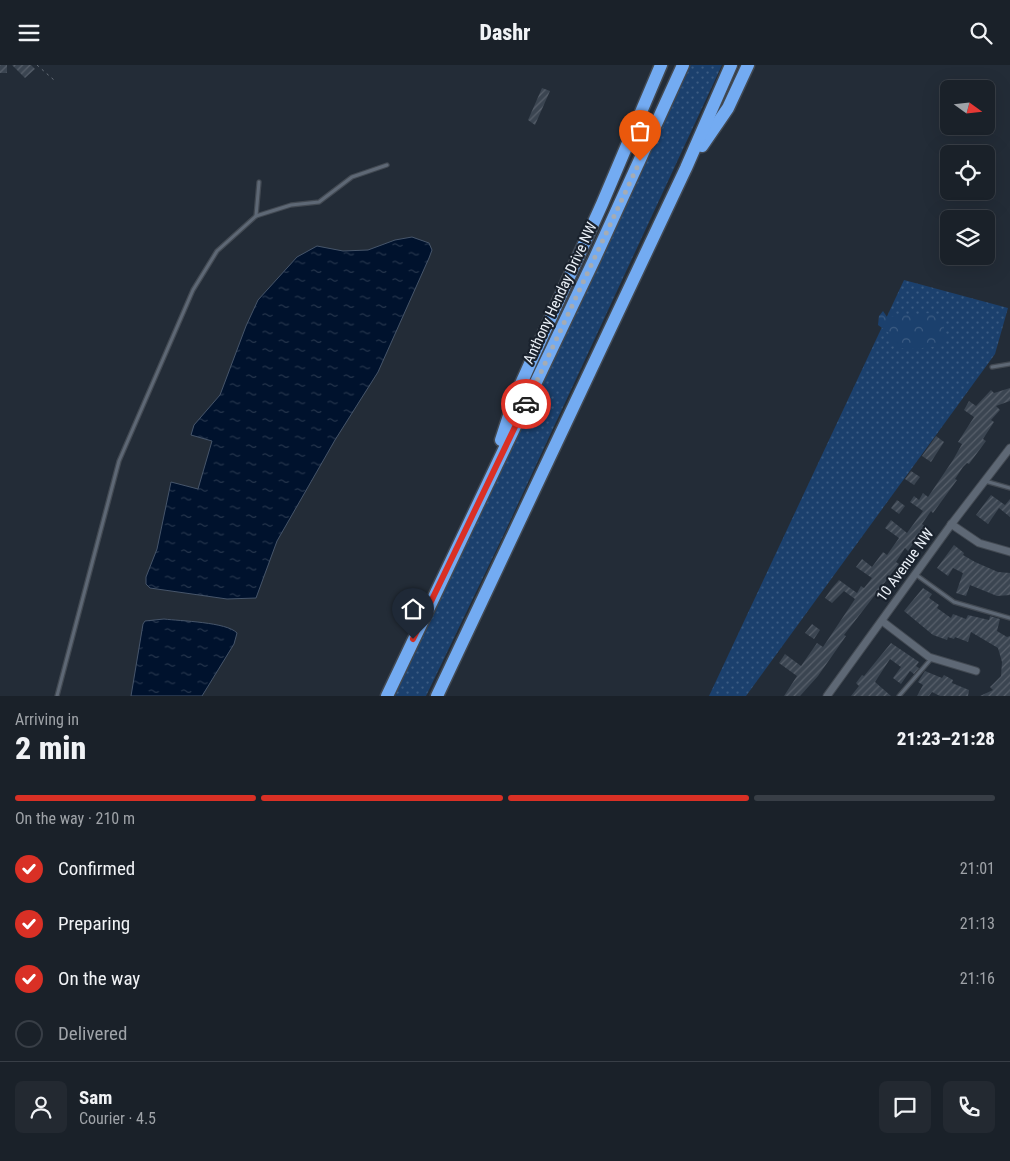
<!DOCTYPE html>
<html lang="en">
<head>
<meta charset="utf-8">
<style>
	:root { --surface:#1a2129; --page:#232931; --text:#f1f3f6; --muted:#9fa3a8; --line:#383e46; --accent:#d93025 }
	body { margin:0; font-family:"Roboto Condensed",sans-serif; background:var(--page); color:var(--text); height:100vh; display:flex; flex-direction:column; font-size:19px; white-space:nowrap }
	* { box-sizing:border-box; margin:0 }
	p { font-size:16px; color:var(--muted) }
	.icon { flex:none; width:28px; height:28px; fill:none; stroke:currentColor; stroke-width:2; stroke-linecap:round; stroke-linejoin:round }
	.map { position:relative; height:631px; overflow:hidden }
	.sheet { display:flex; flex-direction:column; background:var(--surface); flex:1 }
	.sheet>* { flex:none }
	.needle { width:32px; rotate:105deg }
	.buttons { position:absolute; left:940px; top:15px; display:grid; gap:10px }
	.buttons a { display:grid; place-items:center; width:55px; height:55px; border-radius:8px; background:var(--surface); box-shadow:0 5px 20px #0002,0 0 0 1px var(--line); font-size:25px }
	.pin { position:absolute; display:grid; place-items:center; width:42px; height:42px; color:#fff; margin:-51px -21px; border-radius:50% 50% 50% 0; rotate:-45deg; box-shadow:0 0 5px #0007 }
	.pin .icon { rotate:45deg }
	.courier { position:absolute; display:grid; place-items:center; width:50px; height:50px; margin:-25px; border:4px solid #d93025; border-radius:50%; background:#fff; color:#222; box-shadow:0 1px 6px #0007 }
	.overview em { font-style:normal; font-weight:800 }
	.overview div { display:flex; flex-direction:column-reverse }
	.overview { display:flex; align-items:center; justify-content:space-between; height:85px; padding:0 15px }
	h1 { font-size:32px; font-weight:800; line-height:38px }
	.bar { display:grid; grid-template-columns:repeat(4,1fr); gap:8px 5px; align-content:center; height:60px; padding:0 15px }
	.bar i { height:6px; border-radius:4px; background:var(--line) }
	.bar .current { background:var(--accent) }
	.bar p { grid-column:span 4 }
	.line { display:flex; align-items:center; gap:12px; padding:0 15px; border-top:1px solid var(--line) }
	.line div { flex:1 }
	.round { display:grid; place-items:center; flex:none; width:52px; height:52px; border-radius:8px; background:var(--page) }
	ol { padding:0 15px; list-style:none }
	li { display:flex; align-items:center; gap:15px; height:55px }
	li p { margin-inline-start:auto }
	li .icon { padding:5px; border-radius:50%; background:var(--accent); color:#fff; stroke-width:4 }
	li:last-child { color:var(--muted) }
	li i { width:28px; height:28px; border:2px solid var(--line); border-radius:50% }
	header { display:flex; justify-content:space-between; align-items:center; height:65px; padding:0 15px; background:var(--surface); font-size:22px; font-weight:800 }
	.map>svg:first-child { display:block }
</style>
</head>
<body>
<header><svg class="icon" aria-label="menu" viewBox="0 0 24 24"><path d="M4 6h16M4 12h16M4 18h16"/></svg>Dashr<svg class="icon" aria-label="search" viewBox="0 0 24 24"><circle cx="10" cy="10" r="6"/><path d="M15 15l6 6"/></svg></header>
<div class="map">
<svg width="1010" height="631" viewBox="0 0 1010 631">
	<defs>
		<pattern id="grass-dots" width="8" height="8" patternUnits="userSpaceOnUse" patternTransform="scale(1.25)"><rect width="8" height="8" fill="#1b406d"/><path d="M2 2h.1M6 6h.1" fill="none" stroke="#3c5c83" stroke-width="1.8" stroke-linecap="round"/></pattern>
		<pattern id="forest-crowns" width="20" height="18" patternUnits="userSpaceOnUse" patternTransform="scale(1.25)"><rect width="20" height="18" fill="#1b406d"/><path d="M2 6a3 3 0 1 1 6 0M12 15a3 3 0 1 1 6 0" fill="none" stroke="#3c5c83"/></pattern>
		<pattern id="water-ripples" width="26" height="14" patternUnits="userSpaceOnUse" patternTransform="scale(1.25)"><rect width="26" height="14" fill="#00122d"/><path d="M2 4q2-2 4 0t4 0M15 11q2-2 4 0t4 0" fill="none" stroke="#25354c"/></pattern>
		<pattern id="building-hatch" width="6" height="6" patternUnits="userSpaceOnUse" patternTransform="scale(1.25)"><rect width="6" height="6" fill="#3b4551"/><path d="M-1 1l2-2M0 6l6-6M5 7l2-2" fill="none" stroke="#58606b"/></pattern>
	</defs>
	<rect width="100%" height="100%" fill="#232c37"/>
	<g fill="url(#grass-dots)">
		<path d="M688,0H722L504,469L426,631H394L410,593Z"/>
		<path d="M904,215L1008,243L995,289L746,631H709Z"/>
	</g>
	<path fill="url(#forest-crowns)" d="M883,246L887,252L931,248C942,257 950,267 941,281C923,281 892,293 889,268L878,260L879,251Z"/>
	<g fill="url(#water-ripples)" stroke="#46556a">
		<path d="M412,172L429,178L432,185L429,193L378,307L335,375L277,476L256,533L227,534L150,523L146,519V512L157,484L171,417L198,424L212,376L191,370L194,360L220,330L246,261L258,235L297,192L317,181L343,186L368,185L395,175Z"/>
		<path d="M164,554C180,556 227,557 237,568L234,579L202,631H131L143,559L145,556Z"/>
	</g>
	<g fill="url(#building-hatch)">
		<rect x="0" y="0" width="7" height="8"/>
		<path d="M12,0H31L35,4L25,13Z"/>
		<path d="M542,23L550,26L535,60L528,55Z"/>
		<path d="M1010,323V336L996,341L1000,345L991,355L994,357L983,374L986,376L969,399L967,398L963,402L955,414L957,415L933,448L931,446L922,459L925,461L915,476L908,486L905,483L896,497L899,499L844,570L846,571L818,611L800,631H784L797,611L779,598L785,589L801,601L817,578L823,582L855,534L844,526L832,538L825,533L832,523L839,515L857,528L861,521L864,523L872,513L856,502L862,494L872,502L883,487L887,490L899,473L885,463L891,455L907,468L923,446L910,437L914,431L919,435L923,428L928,432L953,395L962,379L958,377L974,352L964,345L969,336L976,341L991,325L994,328Z"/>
		<path d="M936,371L944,377L931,397L922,391Z"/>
		<path d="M911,406L920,412L914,420L905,414Z"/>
		<path d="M991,430L1005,440L1010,434V452L999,443L988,459L976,450Z"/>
		<path d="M897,435L905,441L899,449L891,443Z"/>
		<path d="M954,480L964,488L963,490L975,497L998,507L1010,508V530L997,531L970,520L966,531L956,528L963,508L953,503L948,511L937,503Z"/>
		<path d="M923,523L932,529L929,533L939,540L937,543L951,553L953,549L966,554L968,550L989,555L990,551L1000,554L997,566L1007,572L1010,571V631H980L993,625L990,622L1001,611L1002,597L998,583L971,567L968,577L955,572L954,574L948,572L947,575L933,570L904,546Z"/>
		<path d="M812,559L820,565L814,574L805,568Z"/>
		<path d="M891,578L919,597L916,601L919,603L914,609L910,606L901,619L893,613L901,602L890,594L875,617L891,631H851L859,621L856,618L862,610L864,611Z"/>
		<path d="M925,606L942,613L944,610L953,615L952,618L969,625L968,631H940L932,627L929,631H917L923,620L918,617Z"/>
	</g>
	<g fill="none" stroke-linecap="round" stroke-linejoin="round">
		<defs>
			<g id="lane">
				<path d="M256,151L259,117"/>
				<path d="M992,302L1010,299"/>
				<path d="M985,416L1010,423"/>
				<path d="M915,509L954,537L1010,553"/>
				<path d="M57,631L119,396L193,225L217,186L256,151L291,140L319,137L352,112L387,100"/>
				<path d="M899,631L931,594"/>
			</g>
			<g id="street">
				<path d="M951,459L979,478L1010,487"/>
				<path d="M882,556L929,592L976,606"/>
				<path d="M827,631L950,461L1010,383"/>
			</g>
			<g id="highway">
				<path d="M702,81L728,43L748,0"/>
				<path d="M501,375L515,332L602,139L661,0"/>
				<path d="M387,631L594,195L683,0"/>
				<path d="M437,631L686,103L731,0"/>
			</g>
		</defs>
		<use href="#lane" stroke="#424952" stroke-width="5.5"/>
		<use href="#street" stroke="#424952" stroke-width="9"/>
		<use href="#highway" stroke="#424952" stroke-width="15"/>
		<path stroke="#69717b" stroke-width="1" stroke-dasharray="2.5 4" stroke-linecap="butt" d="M37,0L54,15"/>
		<use href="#lane" stroke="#5e6875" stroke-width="3"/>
		<use href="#street" stroke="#5e6875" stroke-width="7"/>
		<use href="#highway" stroke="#73abf2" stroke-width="12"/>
	</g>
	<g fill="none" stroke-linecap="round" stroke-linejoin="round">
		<path stroke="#a5acb4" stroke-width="5" stroke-dasharray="0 9" d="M526,339L640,96"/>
		<path stroke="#d93025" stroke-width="6" d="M413,574L526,339"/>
	</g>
	<g text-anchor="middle" stroke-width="4.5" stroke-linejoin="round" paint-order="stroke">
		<g font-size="15" fill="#ebf1f8" stroke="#1a222d">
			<text transform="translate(560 228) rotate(-65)" y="5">Anthony Henday Drive NW</text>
			<text transform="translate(905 500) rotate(-54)" y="5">10 Avenue NW</text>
		</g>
	</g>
</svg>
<div class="buttons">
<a><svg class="needle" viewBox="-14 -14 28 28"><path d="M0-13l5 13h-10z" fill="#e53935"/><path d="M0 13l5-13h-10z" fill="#9fa3a8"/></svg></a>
<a><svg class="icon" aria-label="locate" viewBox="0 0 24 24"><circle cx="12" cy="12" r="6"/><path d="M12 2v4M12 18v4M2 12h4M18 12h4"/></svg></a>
<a><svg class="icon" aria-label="layers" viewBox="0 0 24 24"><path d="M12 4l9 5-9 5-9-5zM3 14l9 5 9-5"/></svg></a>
</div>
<div class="pin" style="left:640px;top:96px;background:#ea580c"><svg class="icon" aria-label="bag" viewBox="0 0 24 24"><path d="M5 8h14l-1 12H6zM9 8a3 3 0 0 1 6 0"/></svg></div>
<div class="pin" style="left:413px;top:574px;background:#1f2937"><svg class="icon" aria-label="home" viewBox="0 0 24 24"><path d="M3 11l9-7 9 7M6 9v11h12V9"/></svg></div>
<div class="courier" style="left:526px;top:339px"><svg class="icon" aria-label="car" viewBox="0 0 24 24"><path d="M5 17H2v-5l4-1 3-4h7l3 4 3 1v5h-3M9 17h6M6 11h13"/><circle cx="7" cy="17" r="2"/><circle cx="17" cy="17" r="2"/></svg></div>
</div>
<section class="sheet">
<div class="overview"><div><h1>2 min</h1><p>Arriving in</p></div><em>21:23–21:28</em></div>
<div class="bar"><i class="current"></i><i class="current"></i><i class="current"></i><i></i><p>On the way · 210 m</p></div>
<ol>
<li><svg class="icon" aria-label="check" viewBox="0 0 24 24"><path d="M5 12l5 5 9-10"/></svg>Confirmed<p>21:01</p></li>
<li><svg class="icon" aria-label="check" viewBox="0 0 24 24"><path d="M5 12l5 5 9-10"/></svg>Preparing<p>21:13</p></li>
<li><svg class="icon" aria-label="check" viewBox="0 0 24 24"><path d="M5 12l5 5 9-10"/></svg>On the way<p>21:16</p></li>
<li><i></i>Delivered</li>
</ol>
<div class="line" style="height:90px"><a class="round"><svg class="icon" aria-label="person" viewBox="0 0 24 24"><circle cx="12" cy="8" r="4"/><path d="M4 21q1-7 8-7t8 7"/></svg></a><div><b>Sam</b><p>Courier · 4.5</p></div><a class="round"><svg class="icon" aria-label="chat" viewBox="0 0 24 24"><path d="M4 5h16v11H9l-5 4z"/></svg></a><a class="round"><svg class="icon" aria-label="phone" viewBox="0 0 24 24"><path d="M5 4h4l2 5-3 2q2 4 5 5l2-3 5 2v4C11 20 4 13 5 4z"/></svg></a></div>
</section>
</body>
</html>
